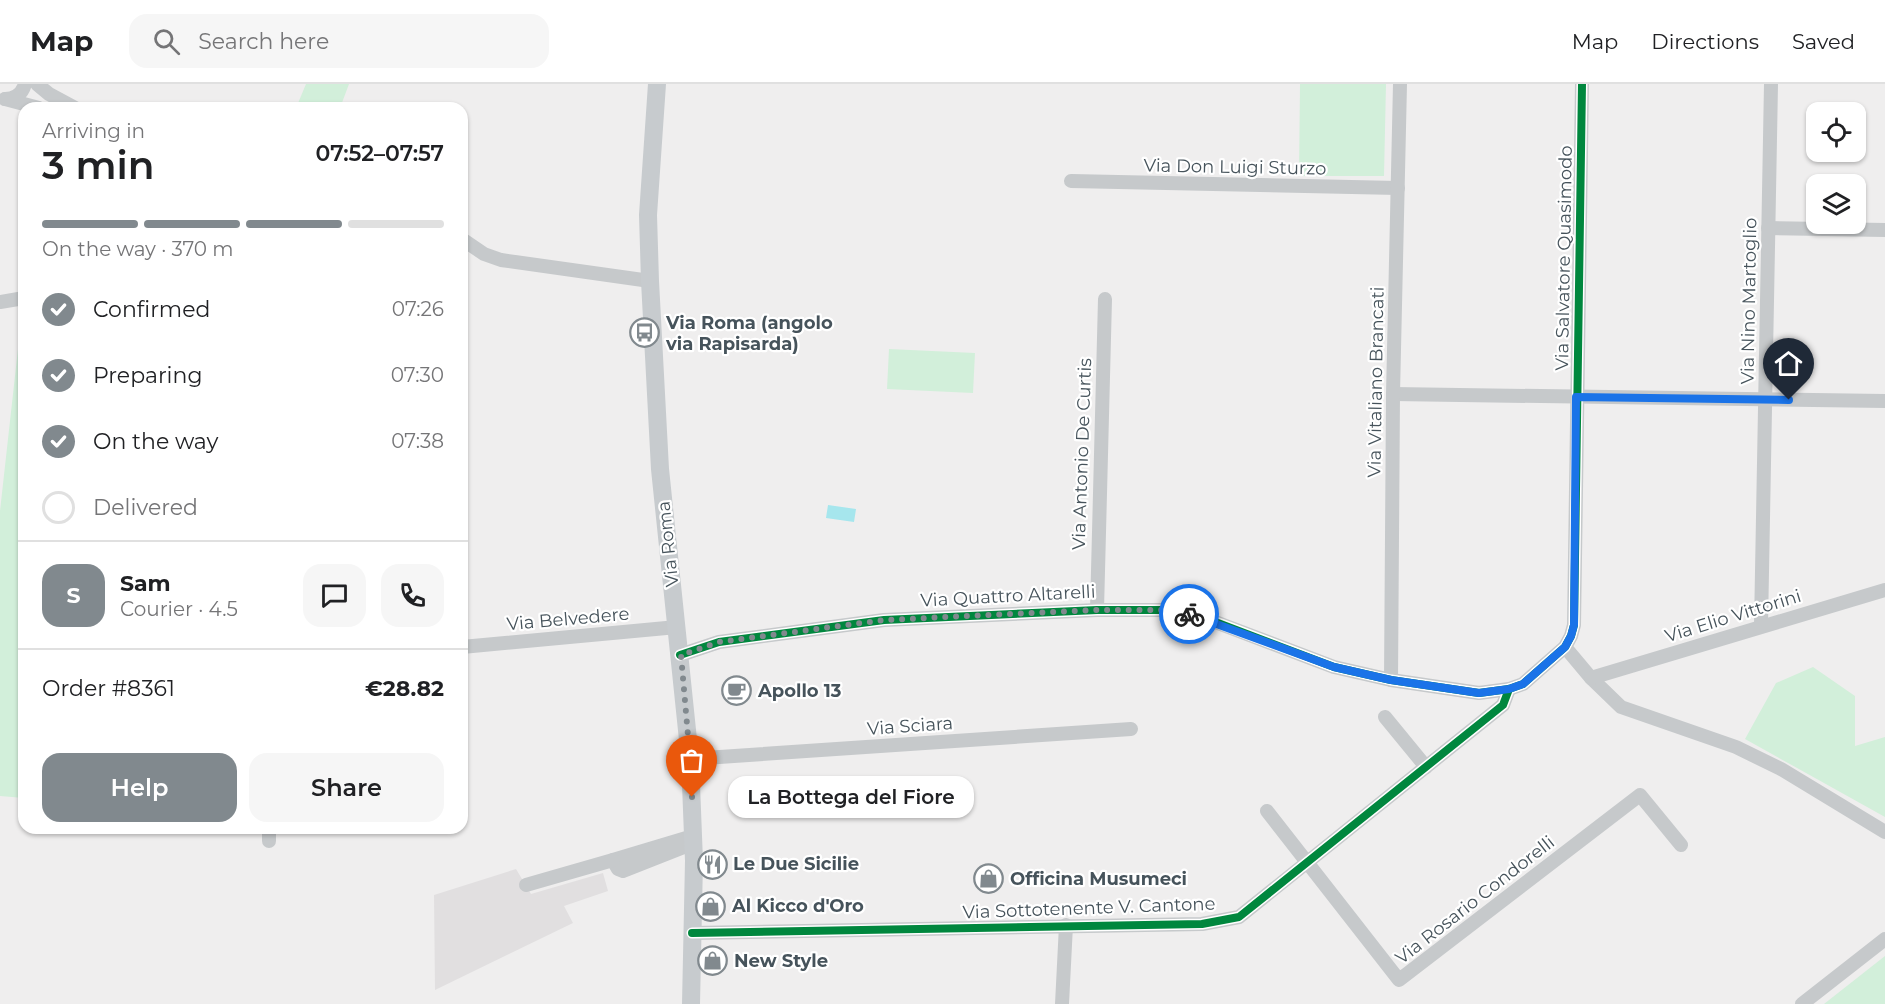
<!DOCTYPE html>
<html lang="en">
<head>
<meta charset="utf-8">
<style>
	:root { --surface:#fff; --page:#f6f6f6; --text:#202124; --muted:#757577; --line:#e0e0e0; --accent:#81898e }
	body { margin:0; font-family:Montserrat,sans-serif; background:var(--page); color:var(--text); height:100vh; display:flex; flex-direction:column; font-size:22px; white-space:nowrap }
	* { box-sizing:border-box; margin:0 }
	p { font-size:20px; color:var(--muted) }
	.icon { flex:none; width:33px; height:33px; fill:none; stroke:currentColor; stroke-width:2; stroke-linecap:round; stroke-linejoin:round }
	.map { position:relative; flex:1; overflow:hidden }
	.panel { position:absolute; left:18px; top:18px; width:450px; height:732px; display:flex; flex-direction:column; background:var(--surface); border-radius:18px; box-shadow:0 2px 4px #0004 }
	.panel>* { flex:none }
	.fabs { position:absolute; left:1806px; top:18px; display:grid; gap:12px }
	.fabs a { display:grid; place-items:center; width:60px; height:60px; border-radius:12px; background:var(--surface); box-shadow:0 2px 4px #0004; font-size:30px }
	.pin { position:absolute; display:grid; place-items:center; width:51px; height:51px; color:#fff; margin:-62px -26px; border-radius:50% 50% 50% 0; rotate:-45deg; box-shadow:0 0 6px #0007 }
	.pin .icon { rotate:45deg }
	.courier { position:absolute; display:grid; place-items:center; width:60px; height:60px; margin:-30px; border:4px solid #1a73e8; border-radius:50%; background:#fff; color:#222; box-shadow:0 2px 8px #0007 }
	.bubble { position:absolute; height:42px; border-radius:18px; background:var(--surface); box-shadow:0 2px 4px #0004; font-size:20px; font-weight:600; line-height:42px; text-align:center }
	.headline em { font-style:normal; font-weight:600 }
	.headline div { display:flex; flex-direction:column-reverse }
	.headline { display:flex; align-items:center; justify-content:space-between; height:102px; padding:0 24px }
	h1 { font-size:39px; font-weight:600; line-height:45px }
	.bar { display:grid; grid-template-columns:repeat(4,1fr); gap:9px 6px; align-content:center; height:72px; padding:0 24px }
	.bar i { height:8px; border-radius:4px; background:var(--line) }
	.bar .on { background:var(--accent) }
	.bar p { grid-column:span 4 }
	.line { display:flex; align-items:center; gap:15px; padding:0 24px; border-top:2px solid var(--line) }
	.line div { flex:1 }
	.round { display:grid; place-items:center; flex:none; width:63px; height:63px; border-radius:18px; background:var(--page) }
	ol { padding:0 24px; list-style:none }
	li { display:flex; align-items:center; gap:18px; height:66px }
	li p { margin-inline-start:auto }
	li .icon { padding:6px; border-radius:50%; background:var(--accent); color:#fff; stroke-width:4 }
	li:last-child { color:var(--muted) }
	li i { width:33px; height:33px; border:3px solid var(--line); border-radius:50% }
	.button { display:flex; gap:12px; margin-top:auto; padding:12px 24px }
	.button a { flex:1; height:69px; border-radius:18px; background:var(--accent); color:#fff; font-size:24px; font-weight:600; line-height:69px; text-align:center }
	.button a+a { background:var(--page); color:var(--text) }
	header { display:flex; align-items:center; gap:36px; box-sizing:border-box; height:84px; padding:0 30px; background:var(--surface); border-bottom:2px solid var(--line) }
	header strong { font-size:28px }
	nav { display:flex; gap:33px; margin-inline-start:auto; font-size:21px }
	.search { width:420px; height:54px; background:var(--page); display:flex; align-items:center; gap:15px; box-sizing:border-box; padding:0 21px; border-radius:18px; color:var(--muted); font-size:22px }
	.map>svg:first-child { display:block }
</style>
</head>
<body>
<header>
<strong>Map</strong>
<div class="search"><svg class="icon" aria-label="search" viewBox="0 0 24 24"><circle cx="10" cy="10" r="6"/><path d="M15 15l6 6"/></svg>Search here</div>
<nav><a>Map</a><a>Directions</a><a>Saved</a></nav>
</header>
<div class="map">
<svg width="1885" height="920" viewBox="0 0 1885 920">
	<rect width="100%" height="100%" fill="#efeeee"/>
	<path fill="#e1dfe0" d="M516,785L531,810L603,789L608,807L564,822L573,839L435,906L434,811Z"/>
	<g fill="#d2efda">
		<path d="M306,0H349L340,24H296Z"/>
		<path d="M1300,0H1386L1384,92H1299Z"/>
		<path d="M23,220H24V714L0,712V427Z"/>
		<path d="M889,265L975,269L973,309L887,305Z"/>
		<path d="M1813,583L1855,612V662L1885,653V733L1745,655L1776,599Z"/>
		<path d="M1885,872V920H1824Z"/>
	</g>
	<path fill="#a6e6ed" d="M828,421L856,425L854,438L826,434Z"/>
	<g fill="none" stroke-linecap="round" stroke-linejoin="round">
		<g stroke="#c6c9cb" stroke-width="14">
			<path d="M37,0L49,10L75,24"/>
			<path d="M5,15L39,24"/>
			<path d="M5,15C15,15 22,10 25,0"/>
			<path d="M1071,97L1398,104"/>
			<path d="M1768,144L1885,146"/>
			<path d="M462,155L484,170L501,176L650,197"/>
			<path d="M0,218L24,214"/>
			<path d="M1393,310L1885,317"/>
			<path d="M1097,526L1105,215"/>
			<path d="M1761,542L1771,0"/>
			<path d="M462,563L677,543"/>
			<path d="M1565,563L1591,594L1621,623L1736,663L1781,685L1885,748"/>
			<path d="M680,571L719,558L884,536L1097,526H1176L1210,536L1334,583L1391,596L1479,609L1509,605L1523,600L1565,563L1571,552L1574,541L1582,0"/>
			<path d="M1591,594L1885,506"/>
			<path d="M1391,596L1393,310L1400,0"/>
			<path d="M1385,633L1426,683"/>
			<path d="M690,675L1131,645"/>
			<path d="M1267,727L1399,896L1640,711L1681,761"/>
			<path d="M693,752L613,776L618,785L623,787L694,759"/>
			<path d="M269,757V744"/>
			<path d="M526,801L613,776"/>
			<path d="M692,849L1202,840L1239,833L1503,621L1509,605"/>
			<path d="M1062,920L1066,841"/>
			<path d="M1802,920L1885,855"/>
		</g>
		<path stroke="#c7cbce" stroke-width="18" d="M657,0L648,131L650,197L660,385L690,675L694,777L691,920"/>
		<defs>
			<g id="cycleway">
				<path d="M680,571L719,558L884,536L1097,526H1176L1210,536L1334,583L1391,596L1479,609L1509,605L1523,600L1565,563L1571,552L1574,541L1582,0"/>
				<path d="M692,849L1202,840L1239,833L1503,621L1509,605"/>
			</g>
		</defs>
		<use href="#cycleway" stroke="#fff" stroke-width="11"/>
		<use href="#cycleway" stroke="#00873e" stroke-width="8"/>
	</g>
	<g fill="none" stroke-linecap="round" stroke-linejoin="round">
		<path stroke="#81898e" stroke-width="6" stroke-dasharray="0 10.8" d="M692,713L690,675L681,571L719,558L884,536L1096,526H1176L1189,530"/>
		<path stroke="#1a73e8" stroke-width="8" d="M1189,530L1334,583L1391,596L1479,609L1509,605L1523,600L1565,563L1571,552L1574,541L1576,313L1789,316"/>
	</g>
	<defs>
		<symbol id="bus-ring" viewBox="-11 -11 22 22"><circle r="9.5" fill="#fff" stroke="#81898e" stroke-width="1.5"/><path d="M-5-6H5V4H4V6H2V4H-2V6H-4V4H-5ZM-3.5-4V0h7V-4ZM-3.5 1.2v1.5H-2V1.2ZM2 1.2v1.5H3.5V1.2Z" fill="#81898e"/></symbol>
		<symbol id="cafe-ring" viewBox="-11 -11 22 22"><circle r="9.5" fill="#fff" stroke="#81898e" stroke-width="1.5"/><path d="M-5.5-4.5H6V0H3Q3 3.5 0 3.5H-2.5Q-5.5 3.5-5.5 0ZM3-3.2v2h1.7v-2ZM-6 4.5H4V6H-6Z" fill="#81898e"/></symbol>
		<symbol id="restaurant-ring" viewBox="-11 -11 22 22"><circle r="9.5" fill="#fff" stroke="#81898e" stroke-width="1.5"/><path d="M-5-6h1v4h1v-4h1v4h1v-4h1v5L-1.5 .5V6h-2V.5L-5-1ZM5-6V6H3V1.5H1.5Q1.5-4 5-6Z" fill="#81898e"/></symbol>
		<symbol id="shop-ring" viewBox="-11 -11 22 22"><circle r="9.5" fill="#fff" stroke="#81898e" stroke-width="1.5"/><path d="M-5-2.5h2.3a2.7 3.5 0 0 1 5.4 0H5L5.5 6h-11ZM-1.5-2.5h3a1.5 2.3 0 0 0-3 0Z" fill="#81898e"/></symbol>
	</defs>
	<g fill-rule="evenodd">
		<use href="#bus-ring" x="628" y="232" width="33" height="33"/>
		<use href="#cafe-ring" x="720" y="590" width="33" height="33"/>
		<use href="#restaurant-ring" x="696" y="764" width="33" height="33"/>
		<use href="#shop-ring" x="972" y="778" width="33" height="33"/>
		<use href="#shop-ring" x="694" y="806" width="33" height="33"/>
		<use href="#shop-ring" x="696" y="860" width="33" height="33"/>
	</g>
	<g text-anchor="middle" stroke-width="4.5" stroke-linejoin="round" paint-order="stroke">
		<g font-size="18" fill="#46535b" stroke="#fff">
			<text transform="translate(1235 83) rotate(1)" y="6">Via Don Luigi Sturzo</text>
			<text transform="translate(1564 174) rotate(-89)" y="6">Via Salvatore Quasimodo</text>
			<text transform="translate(1749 217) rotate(-89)" y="6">Via Nino Martoglio</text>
			<text transform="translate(1376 298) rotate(-89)" y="6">Via Vitaliano Brancati</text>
			<text transform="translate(1082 370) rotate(-88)" y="6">Via Antonio De Curtis</text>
			<text transform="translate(668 460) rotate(-96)" y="6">Via Roma</text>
			<text transform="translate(1008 512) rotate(-3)" y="6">Via Quattro Altarelli</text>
			<text transform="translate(1733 532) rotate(-17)" y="6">Via Elio Vittorini</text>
			<text transform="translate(568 535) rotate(-5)" y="6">Via Belvedere</text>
			<text transform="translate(910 642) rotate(-4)" y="6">Via Sciara</text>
			<text transform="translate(1475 816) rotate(-38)" y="6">Via Rosario Condorelli</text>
			<text transform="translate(1089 824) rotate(-2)" y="6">Via Sottotenente V. Cantone</text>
		</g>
		<g font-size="18" font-weight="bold" fill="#46535b" stroke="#fff" text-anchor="start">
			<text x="666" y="245">Via Roma (angolo<tspan x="666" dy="21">via Rapisarda)</tspan></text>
			<text x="758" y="613">Apollo 13</text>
			<text x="733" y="786">Le Due Sicilie</text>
			<text x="1010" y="801">Officina Musumeci</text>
			<text x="732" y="828">Al Kicco d'Oro</text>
			<text x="734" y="883">New Style</text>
		</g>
	</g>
</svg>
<div class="fabs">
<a><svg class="icon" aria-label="locate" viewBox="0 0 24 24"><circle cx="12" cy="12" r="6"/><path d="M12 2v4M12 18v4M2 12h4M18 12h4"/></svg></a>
<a><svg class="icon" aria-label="layers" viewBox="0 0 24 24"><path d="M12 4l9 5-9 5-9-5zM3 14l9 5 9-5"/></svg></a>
</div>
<div class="pin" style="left:692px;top:713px;background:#ea580c"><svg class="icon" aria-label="bag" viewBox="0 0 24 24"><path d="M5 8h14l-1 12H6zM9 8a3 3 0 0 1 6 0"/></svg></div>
<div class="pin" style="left:1789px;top:316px;background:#1f2937"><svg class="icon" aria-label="home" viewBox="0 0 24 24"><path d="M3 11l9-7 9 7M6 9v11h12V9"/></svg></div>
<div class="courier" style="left:1189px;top:530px"><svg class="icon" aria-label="bike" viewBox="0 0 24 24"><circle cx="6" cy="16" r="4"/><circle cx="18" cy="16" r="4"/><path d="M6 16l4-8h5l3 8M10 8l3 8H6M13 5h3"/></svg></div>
<div class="bubble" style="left:728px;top:692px;width:246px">La Bottega del Fiore</div>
<section class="panel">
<div class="headline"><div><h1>3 min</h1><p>Arriving in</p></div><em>07:52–07:57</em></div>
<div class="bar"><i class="on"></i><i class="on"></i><i class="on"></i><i></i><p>On the way · 370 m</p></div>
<ol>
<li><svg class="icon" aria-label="check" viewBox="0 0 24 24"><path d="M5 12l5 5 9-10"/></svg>Confirmed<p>07:26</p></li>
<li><svg class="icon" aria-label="check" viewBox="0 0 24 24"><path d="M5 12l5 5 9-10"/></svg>Preparing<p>07:30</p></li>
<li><svg class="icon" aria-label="check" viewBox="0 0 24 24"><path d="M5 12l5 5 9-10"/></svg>On the way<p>07:38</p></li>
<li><i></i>Delivered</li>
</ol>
<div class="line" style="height:108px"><b class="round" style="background:var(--accent);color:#fff">S</b><div><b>Sam</b><p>Courier · 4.5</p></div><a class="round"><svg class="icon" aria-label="chat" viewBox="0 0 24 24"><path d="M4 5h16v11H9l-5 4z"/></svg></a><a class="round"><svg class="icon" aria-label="phone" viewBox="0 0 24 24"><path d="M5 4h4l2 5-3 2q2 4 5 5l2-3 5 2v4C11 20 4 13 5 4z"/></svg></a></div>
<div class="line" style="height:78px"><div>Order #8361</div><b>€28.82</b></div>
<div class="button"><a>Help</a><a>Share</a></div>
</section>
</div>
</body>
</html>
